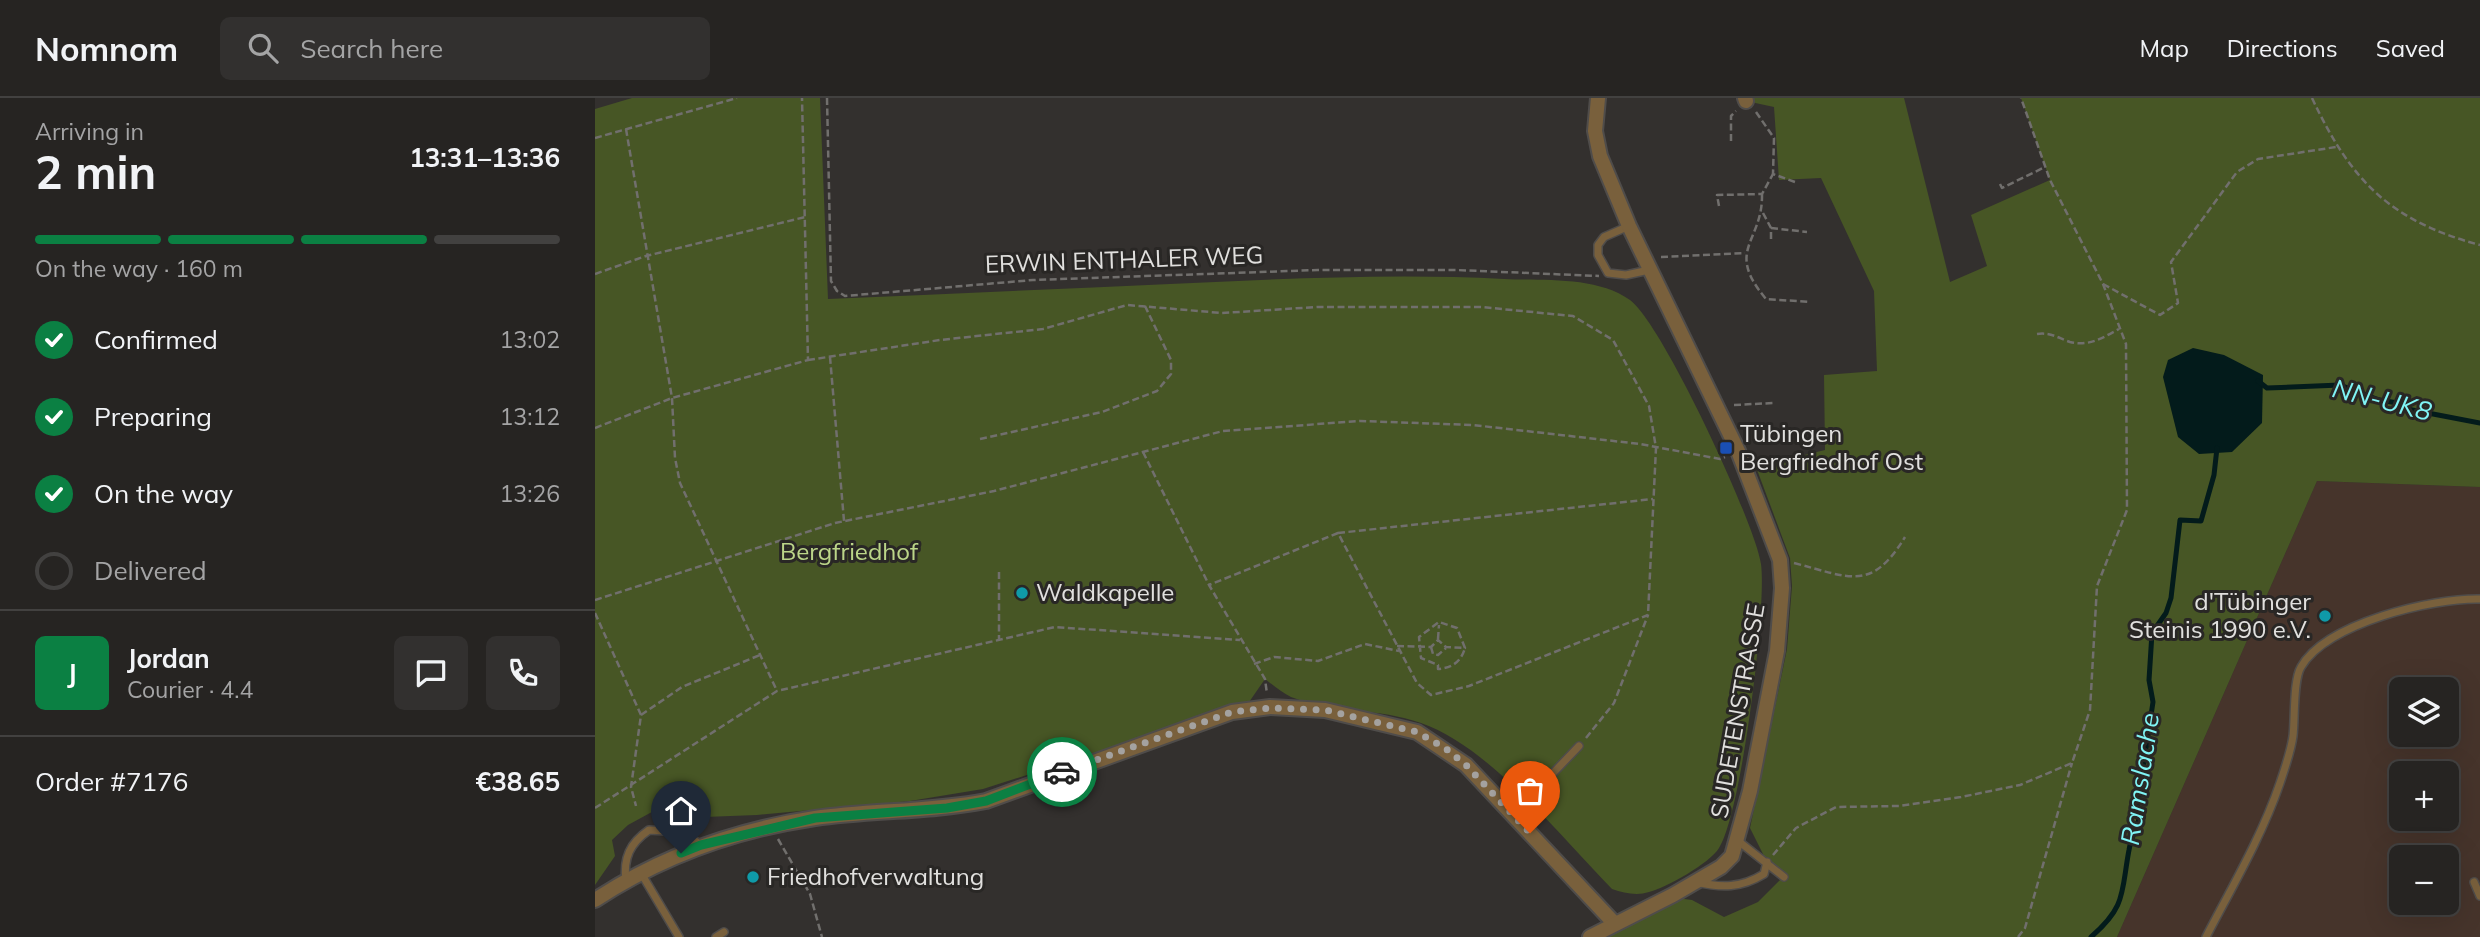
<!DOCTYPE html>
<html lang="en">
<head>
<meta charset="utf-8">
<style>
	:root { --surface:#262422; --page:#32302f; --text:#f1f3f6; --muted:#a4a4a5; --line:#424140; --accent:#0b8043 }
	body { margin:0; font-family:Mulish,sans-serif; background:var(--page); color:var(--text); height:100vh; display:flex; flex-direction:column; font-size:26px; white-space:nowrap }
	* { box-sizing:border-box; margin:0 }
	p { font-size:23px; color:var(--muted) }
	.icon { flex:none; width:38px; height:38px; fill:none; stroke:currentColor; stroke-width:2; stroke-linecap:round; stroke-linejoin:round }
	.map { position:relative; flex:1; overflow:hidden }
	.details { display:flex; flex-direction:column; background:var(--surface); width:595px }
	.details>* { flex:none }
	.controls { position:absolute; left:1794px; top:579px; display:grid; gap:14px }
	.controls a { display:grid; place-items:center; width:70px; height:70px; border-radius:10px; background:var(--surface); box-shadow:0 7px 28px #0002,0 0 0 2px var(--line); font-size:35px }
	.pin { position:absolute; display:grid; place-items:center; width:60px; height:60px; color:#fff; margin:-72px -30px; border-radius:50% 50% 50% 0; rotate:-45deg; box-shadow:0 0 7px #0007 }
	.pin .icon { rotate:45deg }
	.courier { position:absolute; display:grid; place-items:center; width:70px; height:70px; margin:-35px; border:5px solid #0b8043; border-radius:50%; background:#fff; color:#222; box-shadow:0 2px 9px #0007 }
	.headline em { font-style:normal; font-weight:700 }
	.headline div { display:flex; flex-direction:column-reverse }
	.headline { display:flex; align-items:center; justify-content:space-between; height:119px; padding:0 35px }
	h1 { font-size:46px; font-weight:700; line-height:52px }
	.bar { display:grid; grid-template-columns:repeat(4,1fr); gap:10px 7px; align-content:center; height:84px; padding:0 35px }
	.bar i { height:9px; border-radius:5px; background:var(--line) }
	.bar .on { background:var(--accent) }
	.bar p { grid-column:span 4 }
	.line { display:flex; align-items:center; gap:18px; padding:0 35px; border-top:2px solid var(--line) }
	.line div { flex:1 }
	.round { display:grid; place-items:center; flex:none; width:74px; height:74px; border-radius:10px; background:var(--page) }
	ol { padding:0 35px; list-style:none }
	li { display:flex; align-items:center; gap:21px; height:77px }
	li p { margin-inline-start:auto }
	li .icon { padding:7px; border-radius:50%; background:var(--accent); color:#fff; stroke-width:4 }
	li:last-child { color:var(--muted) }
	li i { width:38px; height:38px; border:4px solid var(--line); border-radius:50% }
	header { display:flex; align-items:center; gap:42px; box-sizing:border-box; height:98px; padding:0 35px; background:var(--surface); border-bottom:2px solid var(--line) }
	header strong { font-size:33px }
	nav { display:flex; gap:38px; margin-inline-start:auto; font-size:24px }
	.search { width:490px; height:63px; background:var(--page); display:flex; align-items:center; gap:18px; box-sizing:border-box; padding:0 24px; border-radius:10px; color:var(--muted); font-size:26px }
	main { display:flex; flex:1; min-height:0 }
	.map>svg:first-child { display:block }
</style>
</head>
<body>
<header>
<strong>Nomnom</strong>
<div class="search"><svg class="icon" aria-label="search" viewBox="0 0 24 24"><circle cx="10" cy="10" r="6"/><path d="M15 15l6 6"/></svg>Search here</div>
<nav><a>Map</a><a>Directions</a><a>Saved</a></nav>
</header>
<main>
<section class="details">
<div class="headline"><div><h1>2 min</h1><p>Arriving in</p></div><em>13:31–13:36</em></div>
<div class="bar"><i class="on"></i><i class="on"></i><i class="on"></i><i></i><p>On the way · 160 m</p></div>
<ol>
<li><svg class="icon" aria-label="check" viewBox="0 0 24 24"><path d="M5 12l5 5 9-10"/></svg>Confirmed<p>13:02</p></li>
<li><svg class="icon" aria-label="check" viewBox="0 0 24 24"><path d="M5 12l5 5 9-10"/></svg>Preparing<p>13:12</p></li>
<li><svg class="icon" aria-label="check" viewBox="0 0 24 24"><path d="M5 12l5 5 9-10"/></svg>On the way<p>13:26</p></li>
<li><i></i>Delivered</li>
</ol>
<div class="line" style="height:126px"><b class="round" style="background:var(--accent);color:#fff">J</b><div><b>Jordan</b><p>Courier · 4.4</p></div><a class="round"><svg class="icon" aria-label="chat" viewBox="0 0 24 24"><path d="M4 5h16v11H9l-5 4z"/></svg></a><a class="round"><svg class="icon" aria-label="phone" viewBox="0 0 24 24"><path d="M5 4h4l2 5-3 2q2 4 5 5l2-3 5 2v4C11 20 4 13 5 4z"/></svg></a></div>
<div class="line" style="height:91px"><div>Order #7176</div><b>€38.65</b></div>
</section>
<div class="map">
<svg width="1885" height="839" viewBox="0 0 1885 839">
	<rect width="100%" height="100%" fill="#33302e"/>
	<path fill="#46342b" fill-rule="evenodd" d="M1722,383L1885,389V839H1522ZM1806,592H1852V637H1806ZM1806,676H1852V721H1806ZM1806,760H1852V805H1806Z"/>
	<g fill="#475625">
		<path d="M37,0H225L233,201C347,196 461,191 575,186C686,181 798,175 909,181C949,183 1001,178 1035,202C1067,225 1160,425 1166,466C1172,509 1146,717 1124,750C1115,765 1071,790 1054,794C1042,798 1029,795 1017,791C967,740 894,648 826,625C784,610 738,615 696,599C687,595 678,587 670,581L652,607L388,691L315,703L162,717L83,720L66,709L33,727L17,742L20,758L0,787V11Z"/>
		<path d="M1150,0H1309L1355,184L1392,168L1376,117L1455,82L1426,0H1885V389L1722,383L1522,839H1006L1082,800L1097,802L1129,819L1163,804L1188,779L1172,764L1155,730L1192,551L1197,488L1195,460L1161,369L1230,352L1229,277L1282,273L1279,193L1226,80L1184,82L1179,9L1151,3Z"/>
	</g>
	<path fill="#031b1b" d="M1598,250L1629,257L1668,277L1667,325L1637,354L1604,356L1583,339L1568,279L1573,262Z"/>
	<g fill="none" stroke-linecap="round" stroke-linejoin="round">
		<g stroke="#031b1b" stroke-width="5">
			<path d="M1663,283L1672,290L1745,287L1784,302L1809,306L1812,311L1885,325"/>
			<path d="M1496,839C1532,808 1526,794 1534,752C1536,740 1541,732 1544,721L1542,711L1558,604L1554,582L1557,535L1571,515L1576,500L1585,422L1606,423L1619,377L1622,350"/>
		</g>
		<defs>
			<g id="lane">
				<path d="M1034,128L1009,139L1003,147V157L1013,175L1031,177L1054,172"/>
				<path d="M918,717L984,648"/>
				<path d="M1142,742L1189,779"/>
				<path d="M46,775L84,839"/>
				<path d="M31,783C28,760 35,745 54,732L87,734L106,747"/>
				<path d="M1101,784C1127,790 1146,790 1169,776L1172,764"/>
				<path d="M1879,784L1885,798"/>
				<path d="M121,839L129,834"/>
				<path d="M1611,839C1637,789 1667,738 1685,685C1690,670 1696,653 1698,638C1700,622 1698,582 1706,569C1731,525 1837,500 1885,501"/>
			</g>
			<g id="street">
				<path d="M1150,0L1151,3"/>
				<path d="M0,802C67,758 140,732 220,720C276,712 334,714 391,703L637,614L675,609L730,612L822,634L871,667L1020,826"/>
				<path d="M995,839L1078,797L1126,769L1137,758L1155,693L1182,553L1187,490L1185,462L1143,353L1034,128L1005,58L1000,33L1003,0"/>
			</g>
		</defs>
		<use href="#lane" stroke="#4f4c4a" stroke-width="10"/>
		<use href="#street" stroke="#4f4c4a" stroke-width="18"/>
		<g stroke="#716f6d" stroke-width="2.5" stroke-dasharray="7 3.5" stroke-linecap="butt">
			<path d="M232,0L236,183L242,193L250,198L438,182L723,172H861L1004,178"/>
			<path d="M1717,0C1756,83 1795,123 1885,147"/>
			<path d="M1161,14L1179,40L1178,76L1200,84"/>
			<path d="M31,31L77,300L80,360L85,385L182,593"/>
			<path d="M0,40L142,0"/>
			<path d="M1136,43V18L1141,13"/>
			<path d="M1405,86L1407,90L1450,69"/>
			<path d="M1167,96C1168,145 1129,151 1171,201L1215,204"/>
			<path d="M1124,108L1122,97L1167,96L1178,76"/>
			<path d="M1168,115L1176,130V142"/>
			<path d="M1176,130L1212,134"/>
			<path d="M1066,159L1150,155"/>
			<path d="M0,176L51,158L210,119"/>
			<path d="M1508,186L1565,217L1583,205L1576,164L1642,74L1663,61L1741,49"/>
			<path d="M1442,236C1456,234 1463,240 1475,244C1494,249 1509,239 1524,231"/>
			<path d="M235,259L249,423"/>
			<path d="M213,262L345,242L448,231L532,207L627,215L722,209H886L978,218L1018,242L1054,308L1061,350L1053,517L874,588L836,597L822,585L743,435L614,487"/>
			<path d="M1139,307L1178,305"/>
			<path d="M0,330L77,300L213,262L207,0"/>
			<path d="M385,341L507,314L562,293L576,276V262L550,208"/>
			<path d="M548,354L614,487L670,581L672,596"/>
			<path d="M743,435L1058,401"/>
			<path d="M1199,465C1254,479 1276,495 1310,439"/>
			<path d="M404,474V542"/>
			<path d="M0,502L240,425L399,393L628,333L765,323L878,327L1045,346L1125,361L1130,359"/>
			<path d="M0,515L46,617L36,689L41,708"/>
			<path d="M843,541L844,527"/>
			<path d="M802,548L836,549L843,542L851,549L870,550L862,530L844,524L824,539L826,560L843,567V571C857,570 866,564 870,550"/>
			<path d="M836,549L838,556L843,557L851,550"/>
			<path d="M659,566L679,559L723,563L770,546L804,553"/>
			<path d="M46,617L87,589L165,557"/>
			<path d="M991,640L1019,605L1053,517"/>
			<path d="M0,710L182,593L460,529L645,542"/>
			<path d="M183,741L215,796L227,839"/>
			<path d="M1178,757L1201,730L1241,709L1304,708L1366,699L1425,687L1477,665L1495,612L1502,488L1532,412L1531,246L1508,186L1455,82L1426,0"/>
			<path d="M1423,839L1430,830L1477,665"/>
		</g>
		<use href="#lane" stroke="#79603c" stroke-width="7"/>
		<use href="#street" stroke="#79603c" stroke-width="14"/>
	</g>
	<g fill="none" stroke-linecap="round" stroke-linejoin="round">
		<path stroke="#a4a2a0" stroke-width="7" stroke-dasharray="0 12.6" d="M467,674L637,614L675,610L730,612L822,634L850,650L871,667L935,735"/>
		<path stroke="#0b8043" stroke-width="9" d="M86,755L106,747L220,720L352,710L391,703L467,674"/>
	</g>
	<rect fill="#1a4fb4" stroke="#292725" stroke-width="2.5" x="1124" y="343" width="14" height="14" rx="3.5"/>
	<g fill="#0f9aa8" stroke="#292725" stroke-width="2.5">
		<circle cx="427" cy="495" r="7"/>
		<circle cx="1730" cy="518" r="7"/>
		<circle cx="158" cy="779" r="7"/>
	</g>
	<g text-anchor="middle" stroke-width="6" stroke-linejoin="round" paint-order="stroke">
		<g font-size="24" fill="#e1e0de" stroke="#292725">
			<text transform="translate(529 162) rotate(-2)" y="8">ERWIN ENTHALER WEG</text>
			<text transform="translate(1143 613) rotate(-80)" y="8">SUDETENSTRASSE</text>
		</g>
		<g font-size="24" fill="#e1e0de" stroke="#292725" text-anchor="start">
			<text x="1145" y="344">Tübingen<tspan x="1145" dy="28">Bergfriedhof Ost</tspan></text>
			<text x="441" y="503">Waldkapelle</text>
			<text x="1716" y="512" text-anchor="end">d'Tübinger<tspan x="1716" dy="28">Steinis 1990 e.V.</tspan></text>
			<text x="172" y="787">Friedhofverwaltung</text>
		</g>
		<g font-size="24" fill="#bbd588" stroke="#292725">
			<text x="254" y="462">Bergfriedhof</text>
		</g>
		<g font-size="26" font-style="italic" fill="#80f4f5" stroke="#292725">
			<text transform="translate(1787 302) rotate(14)" y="9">NN-UK8</text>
			<text transform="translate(1545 681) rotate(-81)" y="9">Ramslache</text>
		</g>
	</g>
</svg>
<div class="controls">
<a><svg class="icon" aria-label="layers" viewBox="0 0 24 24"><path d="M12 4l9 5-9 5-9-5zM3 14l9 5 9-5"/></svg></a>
<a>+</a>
<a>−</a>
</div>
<div class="pin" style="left:935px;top:735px;background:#ea580c"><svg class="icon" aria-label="bag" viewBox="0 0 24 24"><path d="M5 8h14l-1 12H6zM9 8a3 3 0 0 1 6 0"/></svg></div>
<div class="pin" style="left:86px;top:755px;background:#1f2937"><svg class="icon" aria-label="home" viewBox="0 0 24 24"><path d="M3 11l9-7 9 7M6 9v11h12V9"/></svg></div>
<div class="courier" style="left:467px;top:674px"><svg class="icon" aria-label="car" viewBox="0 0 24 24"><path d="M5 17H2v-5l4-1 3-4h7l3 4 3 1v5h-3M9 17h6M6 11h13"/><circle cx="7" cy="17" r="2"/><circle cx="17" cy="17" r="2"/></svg></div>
</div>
</main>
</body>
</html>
